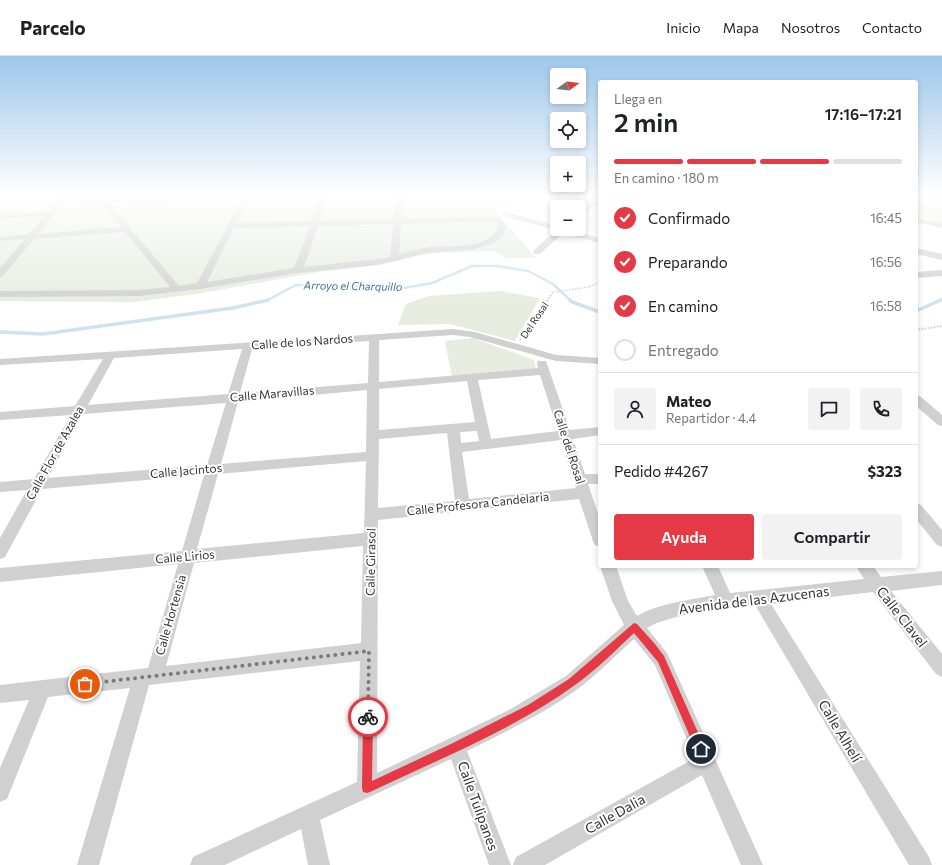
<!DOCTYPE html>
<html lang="es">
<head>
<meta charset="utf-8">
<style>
	:root { --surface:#fff; --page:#f2f2f2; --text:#202124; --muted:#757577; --line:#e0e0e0; --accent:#e63946 }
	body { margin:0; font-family:Commissioner,sans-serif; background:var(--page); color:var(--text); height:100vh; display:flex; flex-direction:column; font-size:15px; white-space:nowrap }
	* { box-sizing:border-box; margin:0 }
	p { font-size:13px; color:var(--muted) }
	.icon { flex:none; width:22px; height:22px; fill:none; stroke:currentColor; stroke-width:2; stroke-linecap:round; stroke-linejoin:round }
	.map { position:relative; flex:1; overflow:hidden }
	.side { position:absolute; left:598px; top:24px; width:320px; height:488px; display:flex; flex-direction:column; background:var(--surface); border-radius:4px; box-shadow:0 2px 6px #0003 }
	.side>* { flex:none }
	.needle { width:26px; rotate:75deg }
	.fabs { position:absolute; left:550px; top:12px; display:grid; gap:8px }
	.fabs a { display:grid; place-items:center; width:36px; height:36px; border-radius:4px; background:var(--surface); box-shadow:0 2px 6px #0003; font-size:20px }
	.pin { position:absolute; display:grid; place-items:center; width:34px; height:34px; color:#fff; margin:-17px; border:2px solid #fff; border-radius:50%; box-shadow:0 1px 4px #0007 }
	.courier { position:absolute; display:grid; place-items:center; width:40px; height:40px; margin:-20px; border:3px solid #e63946; border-radius:50%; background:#fff; color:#222; box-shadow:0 1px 5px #0007 }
	.head em { font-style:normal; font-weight:600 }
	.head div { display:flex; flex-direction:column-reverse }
	.head { display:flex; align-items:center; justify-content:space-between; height:68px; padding:0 16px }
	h1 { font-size:26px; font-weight:600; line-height:30px }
	.bar { display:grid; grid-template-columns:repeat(4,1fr); gap:6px 4px; align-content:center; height:48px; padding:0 16px }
	.bar i { height:5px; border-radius:3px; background:var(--line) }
	.bar .active { background:var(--accent) }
	.bar p { grid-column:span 4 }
	.line { display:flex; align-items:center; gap:10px; padding:0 16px; border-top:1px solid var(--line) }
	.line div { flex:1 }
	.round { display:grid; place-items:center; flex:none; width:42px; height:42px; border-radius:4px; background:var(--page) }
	ol { padding:0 16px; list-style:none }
	li { display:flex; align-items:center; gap:12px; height:44px }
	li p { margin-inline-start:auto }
	li .icon { padding:4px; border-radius:50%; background:var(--accent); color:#fff; stroke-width:4 }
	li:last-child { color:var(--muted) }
	li i { width:22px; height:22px; border:2px solid var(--line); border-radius:50% }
	.button { display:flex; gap:8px; margin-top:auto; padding:8px 16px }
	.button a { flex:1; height:46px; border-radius:4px; background:var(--accent); color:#fff; font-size:16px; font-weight:600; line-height:46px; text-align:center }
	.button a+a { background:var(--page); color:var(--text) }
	header { display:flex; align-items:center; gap:24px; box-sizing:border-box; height:56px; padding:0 20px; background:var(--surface); border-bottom:1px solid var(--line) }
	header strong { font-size:19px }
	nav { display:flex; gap:22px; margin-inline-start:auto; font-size:14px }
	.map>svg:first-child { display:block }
</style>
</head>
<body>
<header>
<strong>Parcelo</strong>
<nav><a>Inicio</a><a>Mapa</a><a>Nosotros</a><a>Contacto</a></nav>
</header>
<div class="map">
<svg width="942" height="809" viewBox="0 0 942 809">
	<rect width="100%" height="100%" fill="#fff"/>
	<g fill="#e6ecdf">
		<path d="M0,138H520L496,155L536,202H506L494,195L436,197L413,200L398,205L369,210L319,216L196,238L133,246L0,245Z"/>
		<path d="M916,140L942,146V169L916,163Z"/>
		<path d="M500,235L540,242L515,285L450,268L398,269L406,248L429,240Z"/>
		<path d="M473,282L534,304L536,314L452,321L445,285Z"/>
	</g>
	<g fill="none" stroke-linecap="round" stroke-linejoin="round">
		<g stroke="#cfe2ee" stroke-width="2.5">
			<path d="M266,245L296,229L404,232L432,227L472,210H497L528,215L553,228L571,245"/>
			<path d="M938,245L942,243"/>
		</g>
		<g stroke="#cfe2ee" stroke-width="3.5">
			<path d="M570,244L572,246L600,256"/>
			<path d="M916,255L941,244"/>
			<path d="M0,276L43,278L233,252L268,244"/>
		</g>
		<g stroke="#cdcdcd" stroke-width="1.5" stroke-dasharray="1.5 1.5" stroke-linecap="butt">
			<path d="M916,148L923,152"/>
			<path d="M922,158L924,148"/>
			<path d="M547,245L553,236L589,231L600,226"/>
		</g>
		<g stroke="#cdcdcd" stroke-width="2" stroke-dasharray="1.5 1.5" stroke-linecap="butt">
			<path d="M916,274L942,270"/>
			<path d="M520,284L548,244"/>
		</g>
		<g fill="#d0d0d0" fill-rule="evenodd">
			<path d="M53,138C68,138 82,144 98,144L95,140L97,138H102L106,143L245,138H374L371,140L327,141L319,165L394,163L396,138H404L402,163L491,161L501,162L506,171L502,180L496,186L475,193L428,197L378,209L298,217L200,233L139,240L0,241V235L139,234L170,231L125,176L34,183L3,220L0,221V212L25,183L0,185V181L29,178L45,160L0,163V159L49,155L60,142ZM320,141L311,165L236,167L250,143ZM242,143L197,227L179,230L109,147ZM66,144L81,148H102L121,171L38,178ZM491,165L495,166L498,171C487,195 451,189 429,191C419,193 409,196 399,198L401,168ZM393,168L390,201L378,203L304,211L318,170ZM310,170L294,212L207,226L234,172Z"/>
			<path d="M559,138H571L600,147V151L594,150L579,161V155L588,148Z"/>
			<path d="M916,138H927L942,142V146L916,140Z"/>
			<path d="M503,156H506L557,170V173H568L600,182V187L563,177L540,198H534L533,196L534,194L556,174L503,160Z"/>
			<path d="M916,162L942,168V172L916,166Z"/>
			<path d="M916,192L942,198V204L916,198Z"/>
			<path d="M942,214V220L916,222V216Z"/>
			<path d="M453,273L475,276L556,299L600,302V308L556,305L470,281L453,279L379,284V326L538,312L537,307L538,305H546L570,374L600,371V379L573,383L585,418H600V428H588L600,463V491L595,489L593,485L579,443L378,464L377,717L507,655L566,620L624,569L612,545L600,510H616L628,545L637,560C659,547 690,544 715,539L702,510H718L730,537L864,523L856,510H873L881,521L942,515V529L891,535L942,598V621L936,618L873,536L771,548L929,801L932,809H909L755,549C726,552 670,558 647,572L667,597L763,809H741L702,719L545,809H513L516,801L695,702L655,609L634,583C616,599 599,617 579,632C545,657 505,676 467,695L511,809H489L451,703L320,764L330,809H308L301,773L225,809H190L193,801L357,726L360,605L149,629L99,809H77L130,632L48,641L7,743L0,746V712L29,644L0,647V629L148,612L178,508L0,526V512L182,495L204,419L42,433L5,501L0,503V482L27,434L0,436V426L34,423L71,359L0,364V356L75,350L103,303L0,309V303ZM369,285L368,327L240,337L252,293ZM242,293L228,338L88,349L114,302ZM540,319L558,375L491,383L478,324ZM467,325L475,366L379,374V333ZM367,334L366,396L221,408L238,346ZM226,347L207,409L48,422L83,358ZM477,375L479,385L461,387L460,376ZM447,377L455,445L378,452L379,383ZM561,384L576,432L469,443L462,396ZM366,405L364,477L197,493L218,418ZM363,490L361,587L166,610L194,507Z"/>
			<path d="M916,339L920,340L942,359V370L938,369L916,350Z"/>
			<path d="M916,447L921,449L942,474V491L937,489L916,463Z"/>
		</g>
	</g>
	<linearGradient id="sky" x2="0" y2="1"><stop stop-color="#9ec6ea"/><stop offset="0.55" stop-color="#fff"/><stop offset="1" stop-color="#fff" stop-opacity="0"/></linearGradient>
	<rect width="942" height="252" fill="url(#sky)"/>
	<path fill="#e63946" d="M634,567L637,568L655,588L664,600L704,690L706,693L704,697L701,698L697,697L658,606L634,577C615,595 596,614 575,629C513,674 439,703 370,736L367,737L363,736L362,732L363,661L365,658L368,656L371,658L373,661L372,725L453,687L528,649L569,623Z"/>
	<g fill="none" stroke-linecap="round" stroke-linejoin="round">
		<path stroke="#7a7a7a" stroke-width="4" stroke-dasharray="0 7.2" d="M85,628L369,595L368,661"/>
	</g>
	<g text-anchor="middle" stroke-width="4" stroke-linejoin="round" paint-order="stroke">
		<g font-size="10" fill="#333" stroke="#fff">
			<text transform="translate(534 264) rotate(-56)" y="4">Del Rosal</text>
		</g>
		<g font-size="11" font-style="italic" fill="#3f7597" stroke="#fff">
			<text transform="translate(353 230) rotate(1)" y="4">Arroyo el Charquillo</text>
		</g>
		<g font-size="12" fill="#333" stroke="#fff">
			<text transform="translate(302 286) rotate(-4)" y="4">Calle de los Nardos</text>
			<text transform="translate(272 338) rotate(-5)" y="4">Calle Maravillas</text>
			<text transform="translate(569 391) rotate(72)" y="4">Calle del Rosal</text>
			<text transform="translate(55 397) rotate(-61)" y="4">Calle Flor de Azalea</text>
			<text transform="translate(186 415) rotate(-5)" y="4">Calle Jacintos</text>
			<text transform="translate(478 448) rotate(-6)" y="4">Calle Profesora Candelaria</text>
			<text transform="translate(185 501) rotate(-5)" y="4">Calle Lirios</text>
			<text transform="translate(371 506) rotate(-89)" y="4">Calle Girasol</text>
			<text transform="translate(171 559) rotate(-74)" y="4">Calle Hortensia</text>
		</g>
		<g font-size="14" fill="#333" stroke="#fff">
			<text transform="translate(754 544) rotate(-7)" y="5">Avenida de las Azucenas</text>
			<text transform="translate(902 561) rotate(52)" y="5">Calle Clavel</text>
			<text transform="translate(840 675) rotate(59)" y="5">Calle Alhelí</text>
			<text transform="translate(478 750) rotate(70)" y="5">Calle Tulipanes</text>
			<text transform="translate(615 758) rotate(-29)" y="5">Calle Dalia</text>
		</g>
	</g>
</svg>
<div class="fabs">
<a><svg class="needle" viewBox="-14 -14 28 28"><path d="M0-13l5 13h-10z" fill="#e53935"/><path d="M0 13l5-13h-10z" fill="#757577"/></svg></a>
<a><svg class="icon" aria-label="locate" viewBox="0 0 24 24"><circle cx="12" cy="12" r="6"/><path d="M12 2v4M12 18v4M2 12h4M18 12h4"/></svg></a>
<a>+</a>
<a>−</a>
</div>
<div class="pin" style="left:85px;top:628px;background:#ea580c"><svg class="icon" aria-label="bag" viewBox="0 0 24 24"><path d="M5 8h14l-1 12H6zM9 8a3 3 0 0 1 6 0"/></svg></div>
<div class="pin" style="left:701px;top:693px;background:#1f2937"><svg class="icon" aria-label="home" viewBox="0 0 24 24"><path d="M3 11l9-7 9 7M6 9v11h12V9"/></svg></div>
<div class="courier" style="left:368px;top:661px"><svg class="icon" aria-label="bike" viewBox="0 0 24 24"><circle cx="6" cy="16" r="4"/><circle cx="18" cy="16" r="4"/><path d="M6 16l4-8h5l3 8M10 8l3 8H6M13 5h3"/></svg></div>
<section class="side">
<div class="head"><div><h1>2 min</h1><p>Llega en</p></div><em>17:16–17:21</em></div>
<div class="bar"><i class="active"></i><i class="active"></i><i class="active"></i><i></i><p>En camino · 180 m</p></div>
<ol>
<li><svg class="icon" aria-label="check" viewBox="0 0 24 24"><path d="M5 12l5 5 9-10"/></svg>Confirmado<p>16:45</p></li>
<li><svg class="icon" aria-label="check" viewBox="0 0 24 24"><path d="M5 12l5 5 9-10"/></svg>Preparando<p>16:56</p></li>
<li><svg class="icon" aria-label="check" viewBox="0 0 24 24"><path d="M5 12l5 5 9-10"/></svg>En camino<p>16:58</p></li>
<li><i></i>Entregado</li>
</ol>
<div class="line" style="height:72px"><a class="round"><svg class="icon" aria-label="person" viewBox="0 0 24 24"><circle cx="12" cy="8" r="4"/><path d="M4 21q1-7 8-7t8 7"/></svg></a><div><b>Mateo</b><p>Repartidor · 4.4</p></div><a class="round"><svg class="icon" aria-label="chat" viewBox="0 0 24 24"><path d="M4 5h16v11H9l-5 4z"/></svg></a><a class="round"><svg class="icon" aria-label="phone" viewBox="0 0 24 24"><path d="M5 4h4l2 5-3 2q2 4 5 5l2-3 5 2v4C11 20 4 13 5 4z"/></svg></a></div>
<div class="line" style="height:52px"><div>Pedido #4267</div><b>$323</b></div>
<div class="button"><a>Ayuda</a><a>Compartir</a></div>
</section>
</div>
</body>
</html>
